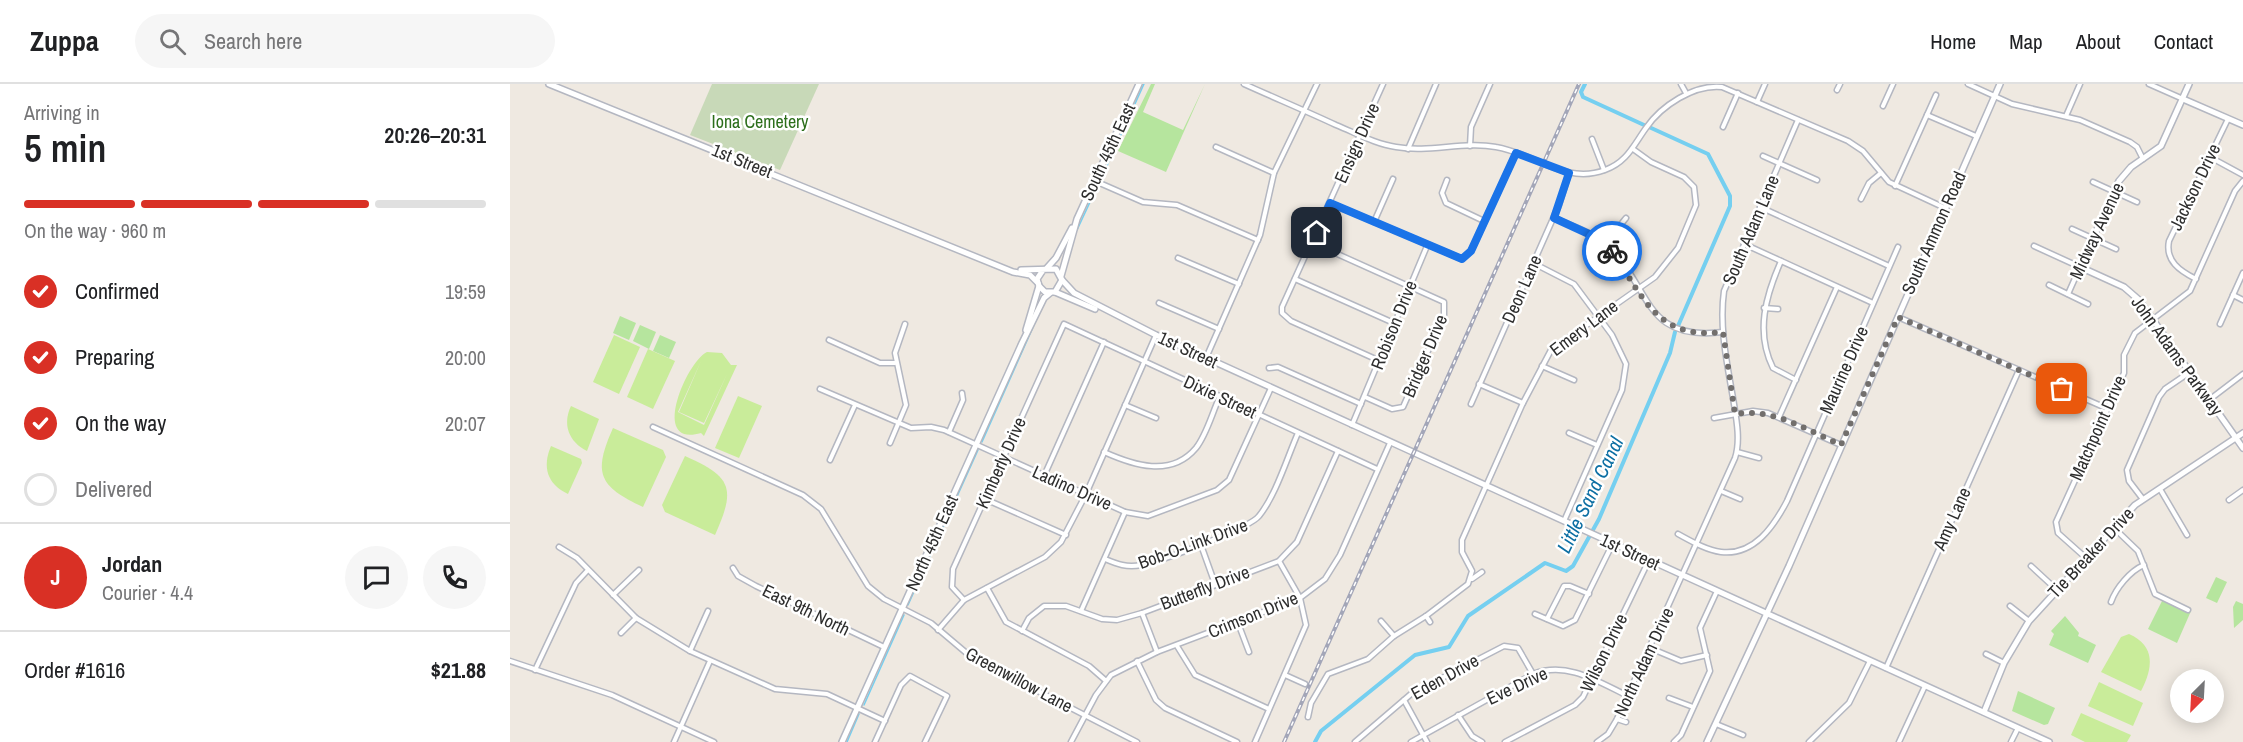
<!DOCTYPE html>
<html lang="en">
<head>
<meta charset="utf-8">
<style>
	:root { --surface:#fff; --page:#f6f6f6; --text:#202124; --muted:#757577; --line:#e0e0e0; --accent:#d93025 }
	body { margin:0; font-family:"Archivo Narrow",sans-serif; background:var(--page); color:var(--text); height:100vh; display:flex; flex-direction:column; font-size:22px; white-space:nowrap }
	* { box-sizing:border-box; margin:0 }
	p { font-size:20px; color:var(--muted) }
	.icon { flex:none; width:33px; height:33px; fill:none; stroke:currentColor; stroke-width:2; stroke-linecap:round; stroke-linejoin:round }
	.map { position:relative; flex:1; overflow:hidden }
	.panel { display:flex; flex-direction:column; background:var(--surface); width:510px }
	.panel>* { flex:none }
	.needle { width:39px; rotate:204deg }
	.buttons { position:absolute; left:1660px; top:585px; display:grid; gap:12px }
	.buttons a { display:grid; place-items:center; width:54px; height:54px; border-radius:50%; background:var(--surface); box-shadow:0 3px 15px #0003; font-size:30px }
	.pin { position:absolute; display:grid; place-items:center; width:51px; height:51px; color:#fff; margin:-26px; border-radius:12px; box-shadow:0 3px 9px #0006 }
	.courier { position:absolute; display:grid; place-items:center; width:60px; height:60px; margin:-30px; border:4px solid #1a73e8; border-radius:50%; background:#fff; color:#222; box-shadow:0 2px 8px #0007 }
	.overview em { font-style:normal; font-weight:600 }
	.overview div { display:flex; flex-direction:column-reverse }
	.overview { display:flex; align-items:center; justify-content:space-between; height:102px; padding:0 24px }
	h1 { font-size:39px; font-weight:600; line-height:45px }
	.bar { display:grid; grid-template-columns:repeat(4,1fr); gap:9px 6px; align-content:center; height:72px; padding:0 24px }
	.bar i { height:8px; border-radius:4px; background:var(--line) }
	.bar .active { background:var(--accent) }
	.bar p { grid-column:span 4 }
	.line { display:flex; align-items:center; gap:15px; padding:0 24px; border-top:2px solid var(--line) }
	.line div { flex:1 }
	.round { display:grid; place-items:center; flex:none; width:63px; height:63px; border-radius:32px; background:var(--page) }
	ol { padding:0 24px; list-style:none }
	li { display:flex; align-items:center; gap:18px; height:66px }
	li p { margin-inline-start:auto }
	li .icon { padding:6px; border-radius:50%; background:var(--accent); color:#fff; stroke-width:4 }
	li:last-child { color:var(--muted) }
	li i { width:33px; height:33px; border:3px solid var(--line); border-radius:50% }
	header { display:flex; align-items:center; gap:36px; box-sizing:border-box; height:84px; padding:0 30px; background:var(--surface); border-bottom:2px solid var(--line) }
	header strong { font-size:28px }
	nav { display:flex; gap:33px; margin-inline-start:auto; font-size:21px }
	.search { width:420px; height:54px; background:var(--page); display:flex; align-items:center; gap:15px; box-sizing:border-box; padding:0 21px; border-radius:33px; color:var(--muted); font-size:22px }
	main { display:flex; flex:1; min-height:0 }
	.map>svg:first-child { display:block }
</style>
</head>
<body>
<header>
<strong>Zuppa</strong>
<div class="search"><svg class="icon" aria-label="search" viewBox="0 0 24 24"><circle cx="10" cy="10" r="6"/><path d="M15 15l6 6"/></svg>Search here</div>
<nav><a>Home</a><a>Map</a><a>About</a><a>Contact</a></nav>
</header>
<main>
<section class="panel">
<div class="overview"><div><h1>5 min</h1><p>Arriving in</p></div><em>20:26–20:31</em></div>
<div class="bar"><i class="active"></i><i class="active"></i><i class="active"></i><i></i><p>On the way · 960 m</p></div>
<ol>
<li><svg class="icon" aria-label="check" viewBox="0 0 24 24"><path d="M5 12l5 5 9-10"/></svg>Confirmed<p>19:59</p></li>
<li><svg class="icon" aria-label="check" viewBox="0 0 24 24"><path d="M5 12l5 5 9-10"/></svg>Preparing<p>20:00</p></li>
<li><svg class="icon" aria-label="check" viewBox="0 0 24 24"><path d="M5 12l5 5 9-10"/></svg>On the way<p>20:07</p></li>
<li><i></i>Delivered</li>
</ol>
<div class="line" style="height:108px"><b class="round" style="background:var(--accent);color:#fff">J</b><div><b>Jordan</b><p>Courier · 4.4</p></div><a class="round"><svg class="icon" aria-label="chat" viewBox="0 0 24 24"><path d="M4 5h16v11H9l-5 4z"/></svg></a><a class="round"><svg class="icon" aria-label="phone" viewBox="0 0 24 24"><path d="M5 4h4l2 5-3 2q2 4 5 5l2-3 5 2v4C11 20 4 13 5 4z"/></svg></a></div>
<div class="line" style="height:78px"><div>Order #1616</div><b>$21.88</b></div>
</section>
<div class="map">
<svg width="1733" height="658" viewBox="0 0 1733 658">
	<rect width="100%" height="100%" fill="#efe9e1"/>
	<g fill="#b6e59e">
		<path d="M641,0H645L633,28L673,46L695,0L656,88L608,67Z"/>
		<path d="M110,232L126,239L119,256L103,249Z"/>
		<path d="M130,241L146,248L139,265L123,257Z"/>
		<path d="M150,251L166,258L159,274L143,267Z"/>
		<path d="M1706,493L1717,498L1707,519L1696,514Z"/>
		<path d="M1653,515L1681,527L1667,559L1638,545Z"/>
		<path d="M1726,517L1733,520V536L1724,544L1723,523Z"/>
		<path d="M1555,532L1569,549L1568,552L1586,561L1578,579L1539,561L1544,550L1541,547Z"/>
		<path d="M1508,607L1545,624L1538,640L1534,641L1502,627Z"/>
	</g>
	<path fill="#c8d9b8" d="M202,0H309L270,86L180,51Z"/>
	<g fill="#c9ec9a" fill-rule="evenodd">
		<path d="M104,251L130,263L109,310L83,298Z"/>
		<path d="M138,265L165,277L143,325L117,313Z"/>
		<path d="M197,268L212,269L221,281H227L194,352L191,349C139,364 177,277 197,268ZM191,277L169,328L194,339L217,290L194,341L168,328Z"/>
		<path d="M228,312L252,322L229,374L205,364Z"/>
		<path d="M61,322L89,335L77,367C59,358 52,341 61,322Z"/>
		<path d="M103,344L153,366L156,373L133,423C88,402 83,389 103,344Z"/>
		<path d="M41,362L71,375L72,379L58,410C37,400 32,383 41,362Z"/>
		<path d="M175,372C222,393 226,404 205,451L155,428L152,421Z"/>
		<path d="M1619,550C1646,562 1643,584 1631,607L1591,588L1611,553Z"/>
		<path d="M1589,598L1633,619L1623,642L1578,622Z"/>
		<path d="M1571,629L1621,651L1617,658H1575L1561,651Z"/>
	</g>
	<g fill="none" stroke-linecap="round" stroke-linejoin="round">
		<g stroke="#75cff0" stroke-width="1.5">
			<path d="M590,97L634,0"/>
			<path d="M567,146L588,101"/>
			<path d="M472,358L531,225"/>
			<path d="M398,521L468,366"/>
			<path d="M354,621L394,531"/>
			<path d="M337,658L349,630"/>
		</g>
		<g stroke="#75cff0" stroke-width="4">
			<path d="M1075,0L1071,8L1073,13L1134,41"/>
			<path d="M1139,43L1198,70L1220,112V122L1168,242"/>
			<path d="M805,658L811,647L905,571L939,563L958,532L1035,479L1056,487L1063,482L1089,435L1160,269L1165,248"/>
		</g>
		<defs>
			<g id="street">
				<path d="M734,0C765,14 796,27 826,41C846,49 865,60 886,63C920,69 953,57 986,63C1024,69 1055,101 1095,86C1117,78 1123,62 1136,44C1151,22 1184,0 1212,3L1338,57L1353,67L1379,98L1435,124"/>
				<path d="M1171,0L1176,9"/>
				<path d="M1458,0L1502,20L1570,36L1620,58L1627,63L1633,75"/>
				<path d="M1639,0L1673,15"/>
				<path d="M1327,6L1330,0"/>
				<path d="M1247,18L1255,0"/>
				<path d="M1373,22L1383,0"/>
				<path d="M1417,31L1466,52"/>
				<path d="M1556,32L1570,0"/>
				<path d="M1213,43L1228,9"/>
				<path d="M1082,55L1094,86"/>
				<path d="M960,62L961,43L980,0"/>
				<path d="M706,63L764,89"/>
				<path d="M898,65L926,0"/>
				<path d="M1253,72L1307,96"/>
				<path d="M1698,72L1733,91"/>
				<path d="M937,96L932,109L936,119L974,137"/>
				<path d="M585,97L633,118L667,121L748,156"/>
				<path d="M1583,98L1627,118"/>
				<path d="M1385,102L1426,11"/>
				<path d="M1351,115L1359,99L1371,89"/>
				<path d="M820,119L952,175L961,167L1006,69"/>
				<path d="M1250,123L1379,182"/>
				<path d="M1044,134C1061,142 1083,148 1097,161C1142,203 1132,258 1213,248"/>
				<path d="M864,138L883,95"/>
				<path d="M1562,145L1606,165"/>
				<path d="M803,159L934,218V231L893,323L882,325L855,313"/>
				<path d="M1096,159L1116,134"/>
				<path d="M1234,160L1363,219"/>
				<path d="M1524,162L1570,183L1558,210"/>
				<path d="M668,174L729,200"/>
				<path d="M1271,177C1256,211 1245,248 1263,284L1286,296"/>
				<path d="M1023,179L1064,200L1102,251L1116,280L1112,306L1054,437"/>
				<path d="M785,195L886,240"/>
				<path d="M1686,195C1670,187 1655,177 1659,157L1718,35"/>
				<path d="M1539,201L1578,220"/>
				<path d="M1723,211L1733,216"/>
				<path d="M649,219L709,245"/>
				<path d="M1254,224L1268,225"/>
				<path d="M1388,233L1596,324"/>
				<path d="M1710,240L1733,189"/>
				<path d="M319,256L370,279H385"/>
				<path d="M696,274L750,151L764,89L807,0"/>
				<path d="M870,277L781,237L772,229V223L873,0"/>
				<path d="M1032,282L1064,296"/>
				<path d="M759,284L768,283L851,320"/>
				<path d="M969,300L1013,319"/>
				<path d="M310,305L401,344L421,343L434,346L615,428L638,432L707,406L719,396L761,304"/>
				<path d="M1699,316L1733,290"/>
				<path d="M961,320L1049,121L1059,89"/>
				<path d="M615,321L646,334"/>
				<path d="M1269,333L1327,203"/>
				<path d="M1204,334L1243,327L1258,329L1331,361"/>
				<path d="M842,341L917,162"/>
				<path d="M143,343L293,411L311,425L358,502L374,515L421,539L460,572L627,658"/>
				<path d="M439,348L453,316L452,309"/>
				<path d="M1059,349L1087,361"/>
				<path d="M380,359L396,321L385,269L395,240"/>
				<path d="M594,368C623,381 661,394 686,364C697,350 702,329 710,312"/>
				<path d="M1227,368L1249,374"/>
				<path d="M320,376L345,321"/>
				<path d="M534,392L594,258"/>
				<path d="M1650,405L1677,451"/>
				<path d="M1211,407L1230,415"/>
				<path d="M1632,414L1619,397L1617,386L1649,313L1655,305L1680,288"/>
				<path d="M475,415L556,451"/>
				<path d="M1719,416L1733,406"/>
				<path d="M1604,444L1628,467L1645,510L1678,526"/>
				<path d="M1168,450C1181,457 1196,466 1211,468C1244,472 1264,442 1277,417L1388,163"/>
				<path d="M691,461L705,500"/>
				<path d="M49,463L67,474L126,534L180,567L265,605L317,610L375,637"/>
				<path d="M1576,474L1548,449L1546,438L1614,289V271L1625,249L1680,207L1725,107L1733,97"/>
				<path d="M595,475C607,480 617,484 631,481C649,478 740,444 749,432C766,411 777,374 788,349"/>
				<path d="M1521,482L1547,506"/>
				<path d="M223,484L228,492L246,502L374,563"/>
				<path d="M962,495L972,488"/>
				<path d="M477,504L496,538L579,582L595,596"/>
				<path d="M103,511L129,486"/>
				<path d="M454,516L442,503L443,485L554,240L867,385"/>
				<path d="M1601,518C1606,504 1620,487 1634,481"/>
				<path d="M1500,522L1519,537"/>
				<path d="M571,527L615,428"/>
				<path d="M632,529L647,568"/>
				<path d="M1025,530L1053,542L1065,536L1103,459"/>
				<path d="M916,532L920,538"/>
				<path d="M1037,535L1054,502H1060L1079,510"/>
				<path d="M871,537L884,552"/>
				<path d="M728,539L739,568"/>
				<path d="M428,546L454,516L535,473L551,458L576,410L646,251"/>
				<path d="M512,547L519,534L534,522H556L592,535L607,536L632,529L769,477L787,458L828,367"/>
				<path d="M111,549L126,534"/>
				<path d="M667,562L685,591L759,625"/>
				<path d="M1140,564L1171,577L1197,571"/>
				<path d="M180,567L198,527"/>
				<path d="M1476,570L1494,579"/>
				<path d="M0,577L102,611L204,658"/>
				<path d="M627,577L646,616L655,624L727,658"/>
				<path d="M1376,584L1509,286"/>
				<path d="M25,586L66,499L78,486"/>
				<path d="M775,591L795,600"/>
				<path d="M1159,614L1183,623"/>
				<path d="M894,616L917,658"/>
				<path d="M948,631L962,652L972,658"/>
				<path d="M798,633L801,619L818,590L858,575L884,552L916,532L958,500L962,487L952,468V456L1013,319L1041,266L1145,193L1168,164L1186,121L1184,103L1174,93L1141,78L1123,65"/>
				<path d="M1107,635L1116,638"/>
				<path d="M1206,640L1233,651"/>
				<path d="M164,658L200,577"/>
				<path d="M365,658L391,601L400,592L437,612L415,658"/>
				<path d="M561,658L586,611L601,591L647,568L790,514L815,495L830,471L880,359"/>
				<path d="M745,658L796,541L790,514L769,477"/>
				<path d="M845,658L901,610L994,562L1008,564L1023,590"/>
				<path d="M901,658L1023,590C1057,577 1087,597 1118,612"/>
				<path d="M995,658L1065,621L1073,613L1139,476"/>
				<path d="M1087,658L1098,650L1107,635L1225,374C1231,356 1226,333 1223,314C1217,279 1209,243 1214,207L1288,36"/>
				<path d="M1164,658L1171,651L1200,587L1190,544L1207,507"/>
				<path d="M1299,658L1339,619L1360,577"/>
				<path d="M1389,658L1415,602"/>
				<path d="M1501,658L1508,644"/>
			</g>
			<g id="secondary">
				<path d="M39,0L503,188L520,191L528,199"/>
				<path d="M1679,0L1651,62L1621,83L1609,97L1570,183L1614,203L1629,216L1733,364"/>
				<path d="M1673,15L1733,41"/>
				<path d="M537,184L546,174L562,144"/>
				<path d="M511,186L546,185L552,196L545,208H535L529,202L527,195L533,186"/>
				<path d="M551,192L567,135L629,0"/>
				<path d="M552,196L564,209L646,251L1539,658"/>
				<path d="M545,208L585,225"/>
				<path d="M516,246L529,202"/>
				<path d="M1474,628L1494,579L1519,537L1625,421L1733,349"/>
				<path d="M332,658L512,259L534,214L540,209"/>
				<path d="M1197,658L1279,482L1490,0"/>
			</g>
		</defs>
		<use href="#street" stroke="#b4b7c1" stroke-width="7"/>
		<use href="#secondary" stroke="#b4b7c1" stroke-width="8"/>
		<use href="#street" stroke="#fff" stroke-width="4"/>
		<use href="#secondary" stroke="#fff" stroke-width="5"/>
		<defs>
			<path id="rail" d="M774,658L1069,0"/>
		</defs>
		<use href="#rail" stroke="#a3a6b8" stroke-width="4"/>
		<use href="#rail" stroke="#fff" stroke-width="1.5" stroke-dasharray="4.5" stroke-linecap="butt"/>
	</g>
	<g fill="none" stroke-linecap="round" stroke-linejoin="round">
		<path stroke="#726f6d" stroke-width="6" stroke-dasharray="0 10.8" d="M1102,167C1134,214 1147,256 1213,248L1225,330C1264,324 1297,346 1331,361L1388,233L1552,305"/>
		<path stroke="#1a73e8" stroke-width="8" d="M807,149L820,119L952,175L961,167L1006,69L1059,89L1044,134L1081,151L1102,167"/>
	</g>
	<g text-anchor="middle" stroke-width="5" stroke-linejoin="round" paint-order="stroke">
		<g font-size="18" fill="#2c6e1b" stroke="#fff">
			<text x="250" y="44">Iona Cemetery</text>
		</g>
		<g font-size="18" fill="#2e2e2e" stroke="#fff">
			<text transform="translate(847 59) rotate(-66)" y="6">Ensign Drive</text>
			<text transform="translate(598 68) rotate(-65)" y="6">South 45th East</text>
			<text transform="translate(232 77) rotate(22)" y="6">1st Street</text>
			<text transform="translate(1685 103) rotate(-64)" y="6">Jackson Drive</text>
			<text transform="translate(1241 146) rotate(-67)" y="6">South Adam Lane</text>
			<text transform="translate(1587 147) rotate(-65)" y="6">Midway Avenue</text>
			<text transform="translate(1424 149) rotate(-66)" y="6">South Ammon Road</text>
			<text transform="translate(1012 205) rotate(-66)" y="6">Deon Lane</text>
			<text transform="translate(884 241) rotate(-68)" y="6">Robison Drive</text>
			<text transform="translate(1074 244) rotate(-37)" y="6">Emery Lane</text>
			<text transform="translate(678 266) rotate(25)" y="6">1st Street</text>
			<text transform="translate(915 272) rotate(-67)" y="6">Bridger Drive</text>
			<text transform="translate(1667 272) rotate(54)" y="6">John Adams Parkway</text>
			<text transform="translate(1334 286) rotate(-66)" y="6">Maurine Drive</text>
			<text transform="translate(710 313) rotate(25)" y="6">Dixie Street</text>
			<text transform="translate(1588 344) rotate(-66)" y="6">Matchpoint Drive</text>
			<text transform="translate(491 379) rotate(-66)" y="6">Kimberly Drive</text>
			<text transform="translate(562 404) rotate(24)" y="6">Ladino Drive</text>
			<text transform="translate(1442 435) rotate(-66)" y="6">Amy Lane</text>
			<text transform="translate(422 459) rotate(-66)" y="6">North 45th East</text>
			<text transform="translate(683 460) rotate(-20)" y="6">Bob-O-Link Drive</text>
			<text transform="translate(1120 468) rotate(25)" y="6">1st Street</text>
			<text transform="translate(1581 469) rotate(-47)" y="6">Tie Breaker Drive</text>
			<text transform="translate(695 504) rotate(-21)" y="6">Butterfly Drive</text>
			<text transform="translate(296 526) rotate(26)" y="6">East 9th North</text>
			<text transform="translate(743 531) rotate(-22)" y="6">Crimson Drive</text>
			<text transform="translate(1094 569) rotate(-64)" y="6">Wilson Drive</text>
			<text transform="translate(1134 578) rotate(-65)" y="6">North Adam Drive</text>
			<text transform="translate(935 593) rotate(-29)" y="6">Eden Drive</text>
			<text transform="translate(509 596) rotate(28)" y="6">Greenwillow Lane</text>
			<text transform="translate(1007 602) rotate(-25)" y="6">Eve Drive</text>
		</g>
		<g font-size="20" font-style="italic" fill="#0d6fa3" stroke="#fff">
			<text transform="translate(1080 411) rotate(-64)" y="7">Little Sand Canal</text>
		</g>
	</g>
</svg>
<div class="buttons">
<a><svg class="needle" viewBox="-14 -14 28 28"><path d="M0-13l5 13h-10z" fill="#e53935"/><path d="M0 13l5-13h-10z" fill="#757577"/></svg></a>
</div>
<div class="pin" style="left:1552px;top:305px;background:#ea580c"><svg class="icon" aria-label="bag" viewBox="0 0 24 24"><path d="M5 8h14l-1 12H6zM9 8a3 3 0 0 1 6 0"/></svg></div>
<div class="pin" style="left:807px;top:149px;background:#1f2937"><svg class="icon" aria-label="home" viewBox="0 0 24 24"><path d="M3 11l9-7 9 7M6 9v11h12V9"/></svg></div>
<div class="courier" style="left:1102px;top:167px"><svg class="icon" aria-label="bike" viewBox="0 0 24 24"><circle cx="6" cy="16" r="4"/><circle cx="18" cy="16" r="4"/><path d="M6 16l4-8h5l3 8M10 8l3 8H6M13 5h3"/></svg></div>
</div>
</main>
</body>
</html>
